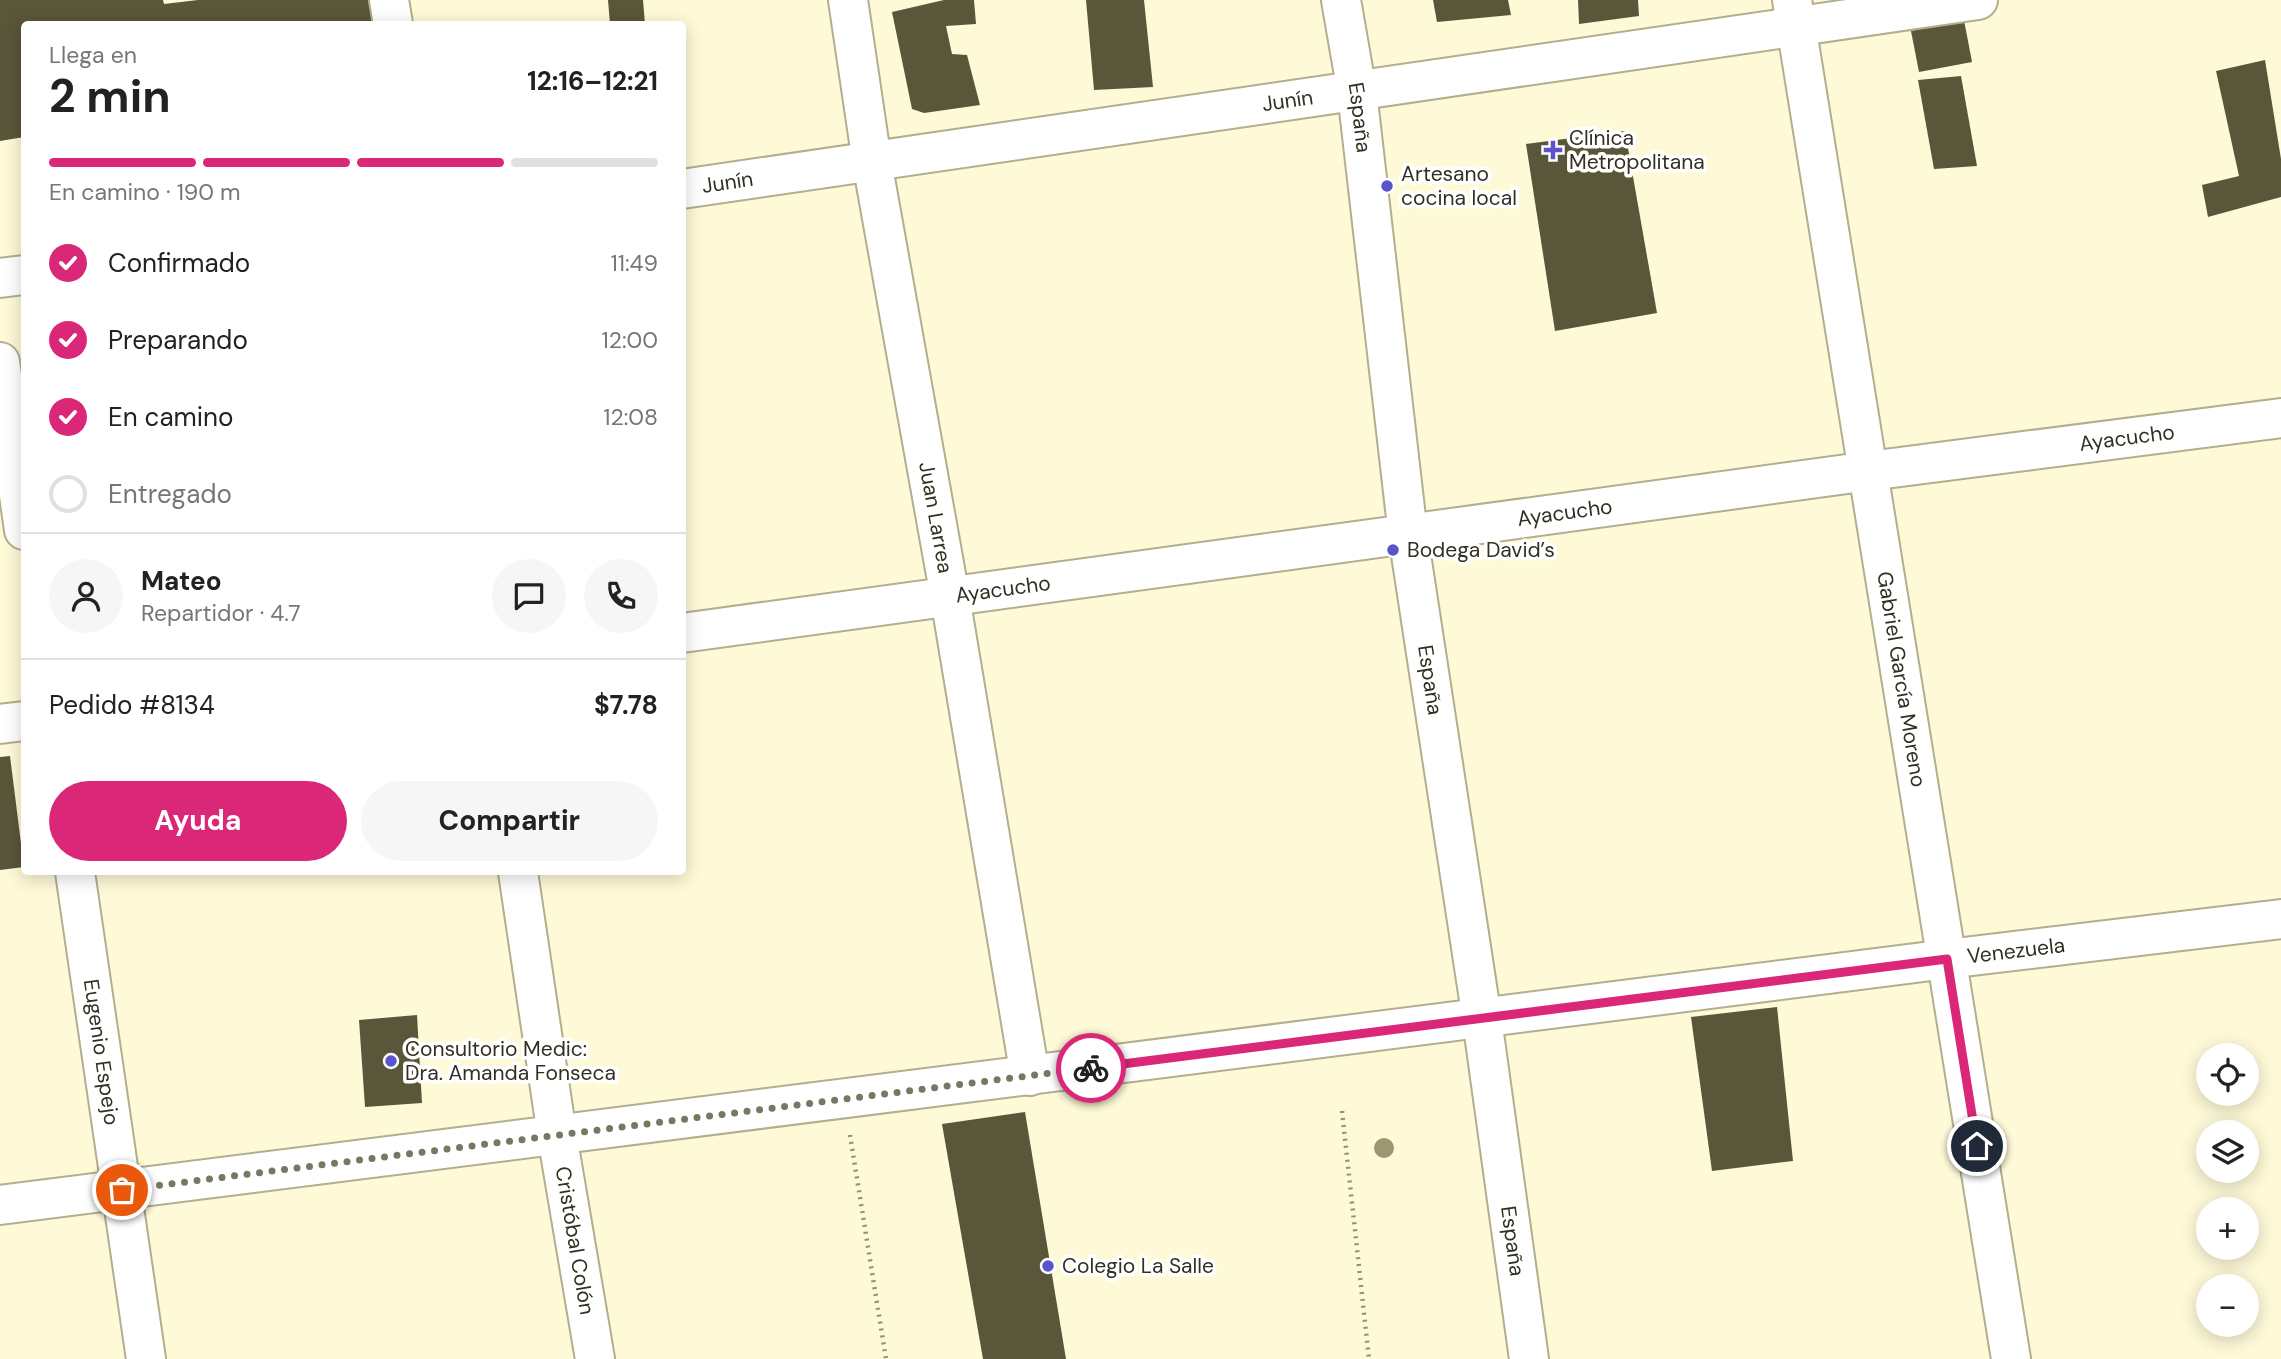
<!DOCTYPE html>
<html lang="es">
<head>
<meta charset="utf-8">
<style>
	:root { --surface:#fff; --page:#f6f6f6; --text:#222; --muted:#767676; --line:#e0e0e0; --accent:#db2777 }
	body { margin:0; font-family:"DM Sans",sans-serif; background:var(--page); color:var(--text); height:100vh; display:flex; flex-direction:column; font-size:26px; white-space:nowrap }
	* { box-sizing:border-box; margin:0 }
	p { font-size:23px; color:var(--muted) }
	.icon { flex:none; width:38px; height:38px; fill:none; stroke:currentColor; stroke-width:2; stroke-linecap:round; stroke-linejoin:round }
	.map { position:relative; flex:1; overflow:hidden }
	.side { position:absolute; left:21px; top:21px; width:665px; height:854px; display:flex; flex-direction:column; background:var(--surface); border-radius:7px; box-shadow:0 4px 18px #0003 }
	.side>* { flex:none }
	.tools { position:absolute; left:2196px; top:1043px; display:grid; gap:14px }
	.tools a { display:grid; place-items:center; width:63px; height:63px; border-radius:50%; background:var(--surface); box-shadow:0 4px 18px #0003; font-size:35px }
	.pin { position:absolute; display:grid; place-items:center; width:60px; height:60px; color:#fff; margin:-30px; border:4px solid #fff; border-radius:50%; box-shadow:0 2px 7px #0007 }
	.courier { position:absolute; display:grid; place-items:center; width:70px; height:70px; margin:-35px; border:5px solid #db2777; border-radius:50%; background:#fff; color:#222; box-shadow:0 2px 9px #0007 }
	.overview em { font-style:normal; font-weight:700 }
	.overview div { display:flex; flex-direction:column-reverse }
	.overview { display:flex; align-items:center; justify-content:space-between; height:119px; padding:0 28px }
	h1 { font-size:46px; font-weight:700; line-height:52px }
	.bar { display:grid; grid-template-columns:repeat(4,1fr); gap:10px 7px; align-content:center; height:84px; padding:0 28px }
	.bar i { height:9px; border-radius:5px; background:var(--line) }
	.bar .selected { background:var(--accent) }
	.bar p { grid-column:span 4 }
	.line { display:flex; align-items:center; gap:18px; padding:0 28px; border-top:2px solid var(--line) }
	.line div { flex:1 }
	.round { display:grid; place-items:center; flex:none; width:74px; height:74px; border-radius:37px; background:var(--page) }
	ol { padding:0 28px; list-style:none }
	li { display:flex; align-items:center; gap:21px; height:77px }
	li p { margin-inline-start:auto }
	li .icon { padding:7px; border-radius:50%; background:var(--accent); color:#fff; stroke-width:4 }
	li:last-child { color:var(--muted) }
	li i { width:38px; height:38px; border:4px solid var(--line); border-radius:50% }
	.primary-button { display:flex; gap:14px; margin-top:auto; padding:14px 28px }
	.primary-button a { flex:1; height:80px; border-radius:42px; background:var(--accent); color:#fff; font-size:28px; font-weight:700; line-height:80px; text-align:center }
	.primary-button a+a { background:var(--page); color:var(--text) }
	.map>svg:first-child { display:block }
</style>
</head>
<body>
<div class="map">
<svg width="2281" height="1359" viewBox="0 0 2281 1359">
	<rect width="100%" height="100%" fill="#fef9d7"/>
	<g fill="#5a5639">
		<path d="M0,0H163L164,4L198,0H372L377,24H24V137L0,141Z"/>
		<path d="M608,0H643L645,24H610Z"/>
		<path d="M944,0H974L976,24L946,26L952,54L967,55L980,105L924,113L912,109L892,12Z"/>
		<path d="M1086,0H1144L1153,87L1094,90Z"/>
		<path d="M1433,0H1508L1511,15L1437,22Z"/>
		<path d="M1578,0H1638L1639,16L1579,24Z"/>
		<path d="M1964,20L1972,62L1919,72L1911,31Z"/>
		<path d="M2265,60L2281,159V197L2208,217L2202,185L2239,176L2216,71Z"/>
		<path d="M1961,76L1977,166L1934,169L1918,80Z"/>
		<path d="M1625,131L1657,313L1555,331L1526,144Z"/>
		<path d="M10,756L24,867L0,870V757Z"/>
		<path d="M1777,1007L1793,1161L1712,1171L1691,1017Z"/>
		<path d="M417,1015L422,1103L365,1107L359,1020Z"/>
		<path d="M1025,1112L1066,1359H983L942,1124Z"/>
	</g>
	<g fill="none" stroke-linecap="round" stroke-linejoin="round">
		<defs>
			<g id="minor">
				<path d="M389,0L393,24"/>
				<path id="s1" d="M848,0L872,162L950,597L1030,1076"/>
				<path id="s2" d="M1341,0L1357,92L1408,535L1482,1019L1529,1359"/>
				<path id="s3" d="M1792,0L2011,1359"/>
				<path id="s4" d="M682,189L1978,0"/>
				<path d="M0,278L24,275"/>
				<path d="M0,362L24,530"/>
				<path id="s5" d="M682,633L1869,471L2281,418"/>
				<path d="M0,724L24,721"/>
				<path id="s6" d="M75,872L146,1359"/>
				<path id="s7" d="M518,872L557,1135L595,1359"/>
				<path id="s8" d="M0,1205L1947,959L2281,919"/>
			</g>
		</defs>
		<use href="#minor" stroke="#b3ae8e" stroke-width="42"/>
		<g stroke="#949079" stroke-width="4.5" stroke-dasharray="2 5" stroke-linecap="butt">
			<path d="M1342,1111L1369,1359"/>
			<path d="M850,1135L886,1359"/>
		</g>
		<use href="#minor" stroke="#fff" stroke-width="38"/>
	</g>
	<circle fill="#9d9771" cx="1384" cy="1148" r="10"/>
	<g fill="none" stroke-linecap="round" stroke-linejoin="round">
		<path stroke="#797661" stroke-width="7" stroke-dasharray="0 12.6" d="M122,1190L1091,1068"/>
		<path stroke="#db2777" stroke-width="9" d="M1091,1068L1947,959L1977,1146"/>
	</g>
	<g fill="#5954cb" stroke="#fff" stroke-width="2.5">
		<path d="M1549.5 139.5h7v7h7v7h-7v7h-7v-7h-7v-7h7z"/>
		<circle cx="1387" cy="186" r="7"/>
		<circle cx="1393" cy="550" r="7"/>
		<circle cx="391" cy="1061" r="7"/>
		<circle cx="1048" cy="1266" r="7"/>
	</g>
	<g text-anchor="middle" stroke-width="7" stroke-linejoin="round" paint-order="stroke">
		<g font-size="21" fill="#312f22" stroke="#fff">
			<text dy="7" stroke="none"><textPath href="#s4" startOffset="612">Junín</textPath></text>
			<text dy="7" stroke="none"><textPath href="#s2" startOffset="119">España</textPath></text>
			<text dy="7" stroke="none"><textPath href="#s4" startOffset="46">Junín</textPath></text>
			<text dy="7" stroke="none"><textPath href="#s5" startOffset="1458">Ayacucho</textPath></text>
			<text dy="7" stroke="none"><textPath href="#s5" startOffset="891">Ayacucho</textPath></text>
			<text dy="7" stroke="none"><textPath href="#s1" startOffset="525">Juan Larrea</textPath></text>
			<text dy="7" stroke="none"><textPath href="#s5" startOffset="324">Ayacucho</textPath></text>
			<text dy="7" stroke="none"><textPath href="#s3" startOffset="688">Gabriel García Moreno</textPath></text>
			<text dy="7" stroke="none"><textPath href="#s2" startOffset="686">España</textPath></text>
			<text dy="7" stroke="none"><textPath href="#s8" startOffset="2032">Venezuela</textPath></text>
			<text dy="7" stroke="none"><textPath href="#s6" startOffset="182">Eugenio Espejo</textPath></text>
			<text dy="7" stroke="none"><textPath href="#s7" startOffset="373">Cristóbal Colón</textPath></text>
			<text dy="7" stroke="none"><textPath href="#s2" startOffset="1253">España</textPath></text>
		</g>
		<g font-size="21" fill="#312f22" stroke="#fff" text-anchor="start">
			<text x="1569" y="145">Clínica<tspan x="1569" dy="24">Metropolitana</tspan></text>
			<text x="1401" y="181">Artesano<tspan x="1401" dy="24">cocina local</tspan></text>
			<text x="1407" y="557">Bodega David’s</text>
			<text x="405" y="1056">Consultorio Medic:<tspan x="405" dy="24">Dra. Amanda Fonseca</tspan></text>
			<text x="1062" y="1273">Colegio La Salle</text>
		</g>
	</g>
</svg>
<div class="tools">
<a><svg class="icon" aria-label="locate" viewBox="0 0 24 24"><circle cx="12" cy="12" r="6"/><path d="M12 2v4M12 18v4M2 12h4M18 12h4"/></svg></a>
<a><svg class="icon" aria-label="layers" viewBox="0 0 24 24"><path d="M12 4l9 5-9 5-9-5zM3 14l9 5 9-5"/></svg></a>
<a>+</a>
<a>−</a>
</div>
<div class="pin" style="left:122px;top:1190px;background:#ea580c"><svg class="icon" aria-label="bag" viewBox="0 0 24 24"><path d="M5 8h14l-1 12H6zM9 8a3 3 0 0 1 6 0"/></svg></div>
<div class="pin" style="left:1977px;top:1146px;background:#1f2937"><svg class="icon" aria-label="home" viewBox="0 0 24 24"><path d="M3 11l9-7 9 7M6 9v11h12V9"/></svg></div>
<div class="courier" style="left:1091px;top:1068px"><svg class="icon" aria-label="bike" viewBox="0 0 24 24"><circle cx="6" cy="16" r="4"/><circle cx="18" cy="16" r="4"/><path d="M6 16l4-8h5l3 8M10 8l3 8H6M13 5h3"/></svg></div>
<section class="side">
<div class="overview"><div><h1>2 min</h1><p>Llega en</p></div><em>12:16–12:21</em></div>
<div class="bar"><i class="selected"></i><i class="selected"></i><i class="selected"></i><i></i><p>En camino · 190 m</p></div>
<ol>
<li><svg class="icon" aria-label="check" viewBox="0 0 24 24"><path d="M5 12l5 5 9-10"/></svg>Confirmado<p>11:49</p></li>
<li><svg class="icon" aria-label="check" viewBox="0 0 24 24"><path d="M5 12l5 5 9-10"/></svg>Preparando<p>12:00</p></li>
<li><svg class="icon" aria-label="check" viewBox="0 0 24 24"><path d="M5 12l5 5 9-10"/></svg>En camino<p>12:08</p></li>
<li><i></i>Entregado</li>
</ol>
<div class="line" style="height:126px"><a class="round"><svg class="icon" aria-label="person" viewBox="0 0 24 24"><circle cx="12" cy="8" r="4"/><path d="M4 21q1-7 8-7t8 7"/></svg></a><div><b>Mateo</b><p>Repartidor · 4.7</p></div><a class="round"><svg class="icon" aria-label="chat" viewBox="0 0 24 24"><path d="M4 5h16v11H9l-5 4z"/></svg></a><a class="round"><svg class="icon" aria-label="phone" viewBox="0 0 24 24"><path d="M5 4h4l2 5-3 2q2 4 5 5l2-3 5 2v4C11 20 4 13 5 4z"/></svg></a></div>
<div class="line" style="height:91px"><div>Pedido #8134</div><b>$7.78</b></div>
<div class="primary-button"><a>Ayuda</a><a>Compartir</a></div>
</section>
</div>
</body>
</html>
